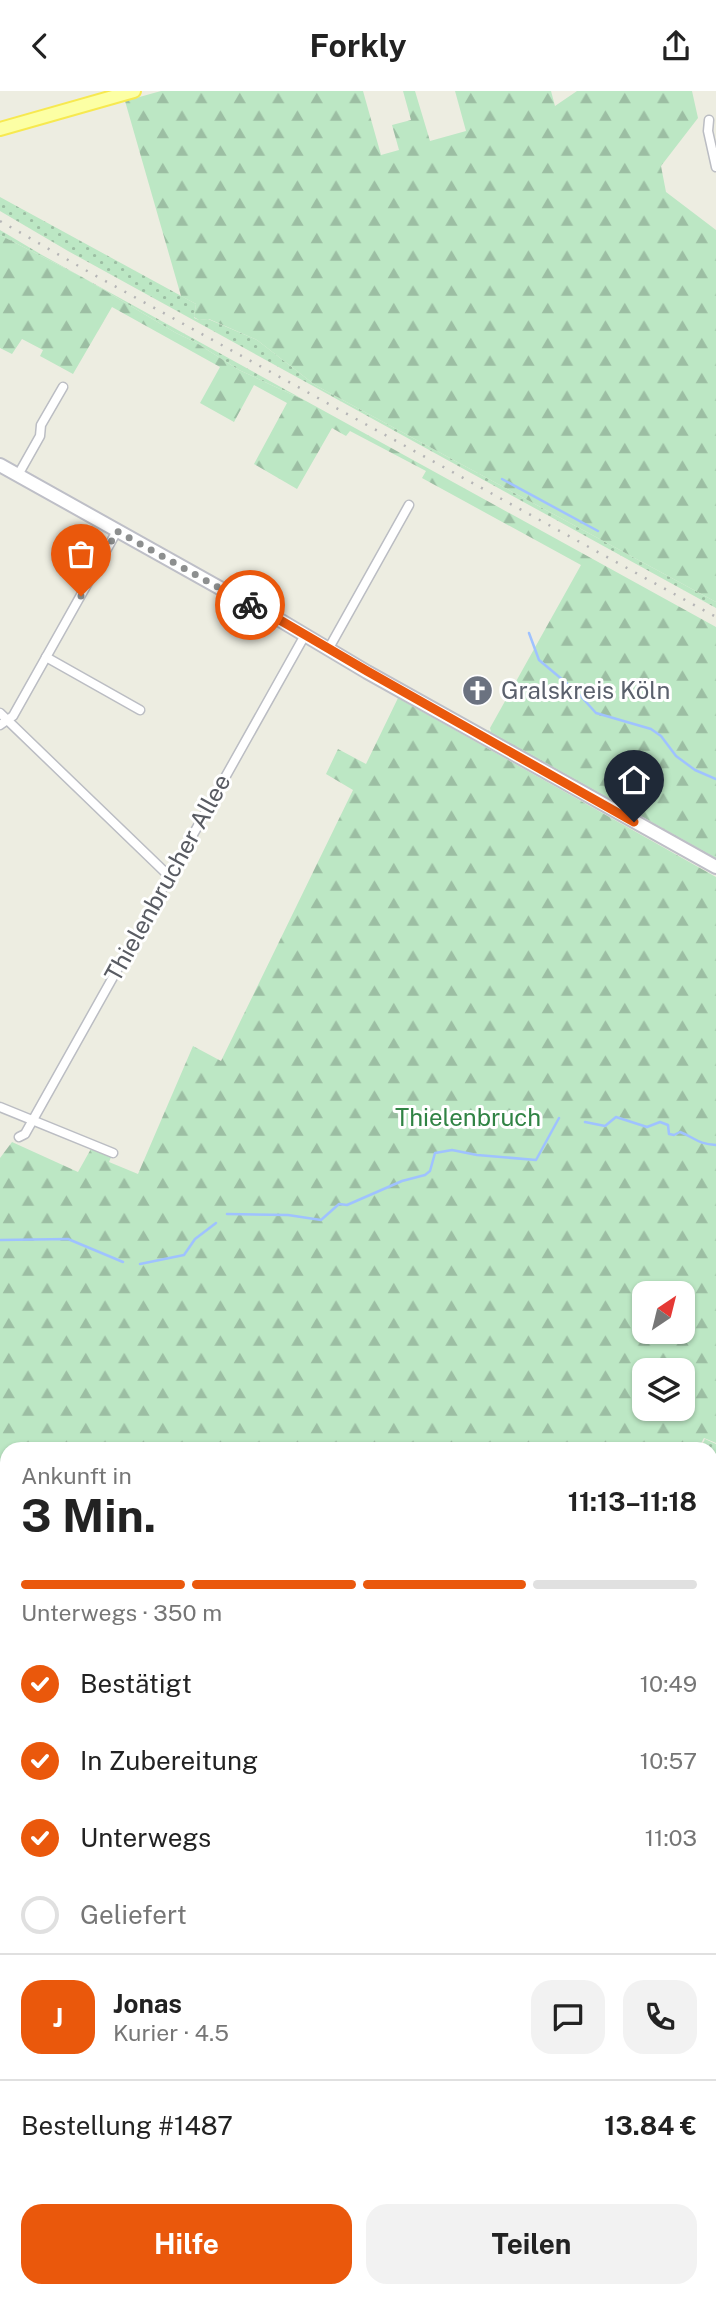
<!DOCTYPE html>
<html lang="de">
<head>
<meta charset="utf-8">
<style>
	:root { --surface:#fff; --page:#f2f2f2; --text:#222; --muted:#767676; --line:#e0e0e0; --accent:#ea580c }
	body { margin:0; font-family:"Public Sans",sans-serif; background:var(--page); color:var(--text); height:100vh; display:flex; flex-direction:column; font-size:26px; white-space:nowrap }
	* { box-sizing:border-box; margin:0 }
	p { font-size:23px; color:var(--muted) }
	.icon { flex:none; width:38px; height:38px; fill:none; stroke:currentColor; stroke-width:2; stroke-linecap:round; stroke-linejoin:round }
	.map { position:relative; flex:1; overflow:hidden }
	.details { position:absolute; left:0px; top:1351px; width:718px; height:856px; display:flex; flex-direction:column; background:var(--surface); border-radius:21px 21px 0 0; box-shadow:0 2px 5px #0004 }
	.details>* { flex:none }
	.needle { width:46px; rotate:35deg }
	.fabs { position:absolute; left:632px; top:1190px; display:grid; gap:14px }
	.fabs a { display:grid; place-items:center; width:63px; height:63px; border-radius:14px; background:var(--surface); box-shadow:0 2px 5px #0004; font-size:35px }
	.pin { position:absolute; display:grid; place-items:center; width:60px; height:60px; color:#fff; margin:-72px -30px; border-radius:50% 50% 50% 0; rotate:-45deg; box-shadow:0 0 7px #0007 }
	.pin .icon { rotate:45deg }
	.courier { position:absolute; display:grid; place-items:center; width:70px; height:70px; margin:-35px; border:5px solid #ea580c; border-radius:50%; background:#fff; color:#222; box-shadow:0 2px 9px #0007 }
	.headline em { font-style:normal; font-weight:700 }
	.headline div { display:flex; flex-direction:column-reverse }
	.headline { display:flex; align-items:center; justify-content:space-between; height:119px; padding:0 21px }
	h1 { font-size:46px; font-weight:700; line-height:52px }
	.bar { display:grid; grid-template-columns:repeat(4,1fr); gap:10px 7px; align-content:center; height:84px; padding:0 21px }
	.bar i { height:9px; border-radius:5px; background:var(--line) }
	.bar .on { background:var(--accent) }
	.bar p { grid-column:span 4 }
	.line { display:flex; align-items:center; gap:18px; padding:0 21px; border-top:2px solid var(--line) }
	.line div { flex:1 }
	.round { display:grid; place-items:center; flex:none; width:74px; height:74px; border-radius:21px; background:var(--page) }
	ol { padding:0 21px; list-style:none }
	li { display:flex; align-items:center; gap:21px; height:77px }
	li p { margin-inline-start:auto }
	li .icon { padding:7px; border-radius:50%; background:var(--accent); color:#fff; stroke-width:4 }
	li:last-child { color:var(--muted) }
	li i { width:38px; height:38px; border:4px solid var(--line); border-radius:50% }
	.action { display:flex; gap:14px; margin-top:auto; padding:14px 21px }
	.action a { flex:1; height:80px; border-radius:21px; background:var(--accent); color:#fff; font-size:28px; font-weight:700; line-height:80px; text-align:center }
	.action a+a { background:var(--page); color:var(--text) }
	header { display:flex; justify-content:space-between; align-items:center; height:91px; padding:0 21px; background:var(--surface); font-size:32px; font-weight:700 }
	.map>svg:first-child { display:block }
</style>
</head>
<body>
<header><svg class="icon" aria-label="back" viewBox="0 0 24 24"><path d="M15 5l-7 7 7 7"/></svg>Forkly<svg class="icon" aria-label="share" viewBox="0 0 24 24"><path d="M12 15V3M7 8l5-5 5 5M5 13v7h14v-7"/></svg></header>
<div class="map">
<svg width="716" height="2206" viewBox="0 0 716 2206">
	<defs>
		<pattern id="grass-dots" width="8" height="8" patternUnits="userSpaceOnUse" patternTransform="scale(1.75)"><rect width="8" height="8" fill="#bce7c4"/><path d="M2 2h.1M6 6h.1" fill="none" stroke="#9cbea3" stroke-width="1.8" stroke-linecap="round"/></pattern>
		<pattern id="forest-firs" width="22" height="20" patternUnits="userSpaceOnUse" patternTransform="scale(1.75)"><rect width="22" height="20" fill="#bce7c4"/><path d="M5 1l3.5 6h-7zM16 11l3.5 6h-7z" fill="#9cbea3"/></pattern>
	</defs>
	<rect width="100%" height="100%" fill="#edede1"/>
	<path fill="#fce5db" d="M716,1537V1680L711,1683L710,1572L714,1571L710,1542Z"/>
	<g fill="url(#grass-dots)">
		<path d="M0,106L196,213L194,227L199,229L208,228L257,249L315,294L716,511V517L68,160L0,120Z"/>
		<path d="M0,139L42,164L306,310L239,279L195,251L176,242L82,186L0,144Z"/>
		<path d="M488,639L716,767V772L488,642Z"/>
		<path d="M705,1348L716,1353V1429L711,1417L710,1358H700Z"/>
		<path d="M716,1680V1806L710,1805V1683Z"/>
		<path d="M0,1793L7,1803V1889L0,1888Z"/>
		<path d="M7,1909V2002L0,1999V1910Z"/>
		<path d="M0,2148H7V2200H30V2206H0Z"/>
	</g>
	<g fill="url(#forest-firs)" fill-rule="evenodd">
		<path d="M161,0H363L381,64L399,59L392,34L411,29L403,0H415L430,50L466,40L455,0H551L555,15L577,0H692L698,27L661,75L666,101L716,139V511L315,294L257,249L209,228L199,229L194,226L196,213L181,205L125,10Z"/>
		<path d="M0,144L82,186L176,242L195,251L239,279L306,310L716,536V767L491,641L490,637L581,474L422,387L426,380L350,340L346,345L332,337L297,398L254,373L287,312L254,294L234,331L200,312L220,276L112,216L73,283L40,265L43,259L22,248L12,263L0,257Z"/>
		<path d="M398,607L716,786V1352L704,1347L698,1358H7V1797L0,1788V1067L12,1051L78,1081L92,1056L112,1064L109,1071L138,1083L193,955L221,970L353,699L326,683L338,658L366,673ZM644,1202H682V1241H644ZM644,1279H682V1318H644Z"/>
	</g>
	<path fill="#bce7c4" d="M711,1992L716,2002V2206H569L571,2200H710Z"/>
	<g fill="none" stroke-linecap="round" stroke-linejoin="round">
		<g stroke="#9fc2ff" stroke-width="2.5">
			<path d="M502,388L598,440"/>
			<path d="M529,542L539,569L576,600L596,622L651,638L661,645L676,665L695,679L716,688"/>
			<path d="M585,1031L605,1035L616,1026L647,1036L660,1031L668,1034L669,1043L674,1044L680,1041C696,1047 697,1053 716,1054"/>
			<path d="M227,1123L288,1124L321,1129L339,1113L347,1114L402,1090L425,1084L430,1080L435,1062L452,1059L477,1064L536,1069L559,1027"/>
			<path d="M0,1149L68,1148L123,1171"/>
			<path d="M140,1173L184,1164L195,1148L216,1132"/>
			<path d="M710,1539L716,1534"/>
			<path d="M710,1567V1571"/>
			<path d="M0,1711V1714"/>
			<path d="M0,1751L7,1754"/>
			<path d="M0,1899L7,1901"/>
			<path d="M710,2114L716,2112"/>
			<path d="M664,2200L665,2206"/>
		</g>
		<defs>
			<g id="minor">
				<path d="M709,29L708,40L716,76"/>
				<path d="M18,384L40,345L41,334L63,296"/>
				<path d="M329,557L409,414"/>
				<path d="M46,566L140,619"/>
				<path d="M0,622L169,785"/>
				<path d="M0,634L13,625L117,440"/>
				<path d="M0,1016L113,1062"/>
				<path d="M19,1046L25,1043L305,544"/>
				<path d="M710,1427L716,1438"/>
				<path d="M710,1915L716,1921"/>
				<path d="M138,2200L144,2206"/>
			</g>
			<g id="tertiary">
				<path d="M710,1935L716,1932"/>
				<path d="M0,2100L7,2102"/>
			</g>
			<path id="secondary" d="M0,374L252,515L273,525L367,581L716,776"/>
			<path id="primary" d="M0,38L134,0"/>
		</defs>
		<use href="#minor" stroke="#bbbdc3" stroke-width="11"/>
		<use href="#tertiary" stroke="#bbbdc3" stroke-width="14"/>
		<use href="#secondary" stroke="#bebfc7" stroke-width="16"/>
		<use href="#primary" stroke="#f7e950" stroke-width="16"/>
		<use href="#minor" stroke="#fff" stroke-width="8"/>
		<use href="#tertiary" stroke="#fff" stroke-width="10"/>
		<use href="#secondary" stroke="#fff" stroke-width="12"/>
		<use href="#primary" stroke="#fcffa4" stroke-width="12"/>
		<path stroke="#b5b5b6" stroke-width="2.5" stroke-dasharray="2 9" stroke-linecap="butt" d="M0,130L89,181L716,526"/>
	</g>
	<g fill="none" stroke-linecap="round" stroke-linejoin="round">
		<path stroke="#8d8f8f" stroke-width="7" stroke-dasharray="0 12.6" d="M81,505L117,440L250,514"/>
		<path stroke="#ea580c" stroke-width="9" d="M250,514L273,525L367,580L634,731"/>
	</g>
	<defs>
		<symbol id="church-disc" viewBox="-11 -11 22 22"><circle r="9.5" fill="#6b7280" stroke="#fff"/><path d="M-1.2-6h2.4v3.5h3.3v2.4h-3.3V6h-2.4V-.1h-3.3v-2.4h3.3Z" fill="#fff"/></symbol>
	</defs>
	<g fill-rule="evenodd">
		<use href="#church-disc" x="460" y="582" width="35" height="35"/>
	</g>
	<g text-anchor="middle" stroke-width="6" stroke-linejoin="round" paint-order="stroke">
		<g font-size="24" fill="#5b616d" stroke="#fff" text-anchor="start">
			<text x="501" y="608">Gralskreis Köln</text>
		</g>
		<g font-size="24" fill="#595c63" stroke="#fff">
			<text transform="translate(168 787) rotate(-61)" y="8">Thielenbrucher Allee</text>
		</g>
		<g font-size="24" fill="#308344" stroke="#fff">
			<text x="468" y="1035">Thielenbruch</text>
		</g>
	</g>
</svg>
<div class="fabs">
<a><svg class="needle" viewBox="-14 -14 28 28"><path d="M0-13l5 13h-10z" fill="#e53935"/><path d="M0 13l5-13h-10z" fill="#767676"/></svg></a>
<a><svg class="icon" aria-label="layers" viewBox="0 0 24 24"><path d="M12 4l9 5-9 5-9-5zM3 14l9 5 9-5"/></svg></a>
</div>
<div class="pin" style="left:81px;top:505px;background:#ea580c"><svg class="icon" aria-label="bag" viewBox="0 0 24 24"><path d="M5 8h14l-1 12H6zM9 8a3 3 0 0 1 6 0"/></svg></div>
<div class="pin" style="left:634px;top:731px;background:#1f2937"><svg class="icon" aria-label="home" viewBox="0 0 24 24"><path d="M3 11l9-7 9 7M6 9v11h12V9"/></svg></div>
<div class="courier" style="left:250px;top:514px"><svg class="icon" aria-label="bike" viewBox="0 0 24 24"><circle cx="6" cy="16" r="4"/><circle cx="18" cy="16" r="4"/><path d="M6 16l4-8h5l3 8M10 8l3 8H6M13 5h3"/></svg></div>
<section class="details">
<div class="headline"><div><h1>3 Min.</h1><p>Ankunft in</p></div><em>11:13–11:18</em></div>
<div class="bar"><i class="on"></i><i class="on"></i><i class="on"></i><i></i><p>Unterwegs · 350 m</p></div>
<ol>
<li><svg class="icon" aria-label="check" viewBox="0 0 24 24"><path d="M5 12l5 5 9-10"/></svg>Bestätigt<p>10:49</p></li>
<li><svg class="icon" aria-label="check" viewBox="0 0 24 24"><path d="M5 12l5 5 9-10"/></svg>In Zubereitung<p>10:57</p></li>
<li><svg class="icon" aria-label="check" viewBox="0 0 24 24"><path d="M5 12l5 5 9-10"/></svg>Unterwegs<p>11:03</p></li>
<li><i></i>Geliefert</li>
</ol>
<div class="line" style="height:126px"><b class="round" style="background:var(--accent);color:#fff">J</b><div><b>Jonas</b><p>Kurier · 4.5</p></div><a class="round"><svg class="icon" aria-label="chat" viewBox="0 0 24 24"><path d="M4 5h16v11H9l-5 4z"/></svg></a><a class="round"><svg class="icon" aria-label="phone" viewBox="0 0 24 24"><path d="M5 4h4l2 5-3 2q2 4 5 5l2-3 5 2v4C11 20 4 13 5 4z"/></svg></a></div>
<div class="line" style="height:91px"><div>Bestellung #1487</div><b>13.84 €</b></div>
<div class="action"><a>Hilfe</a><a>Teilen</a></div>
</section>
</div>
</body>
</html>
